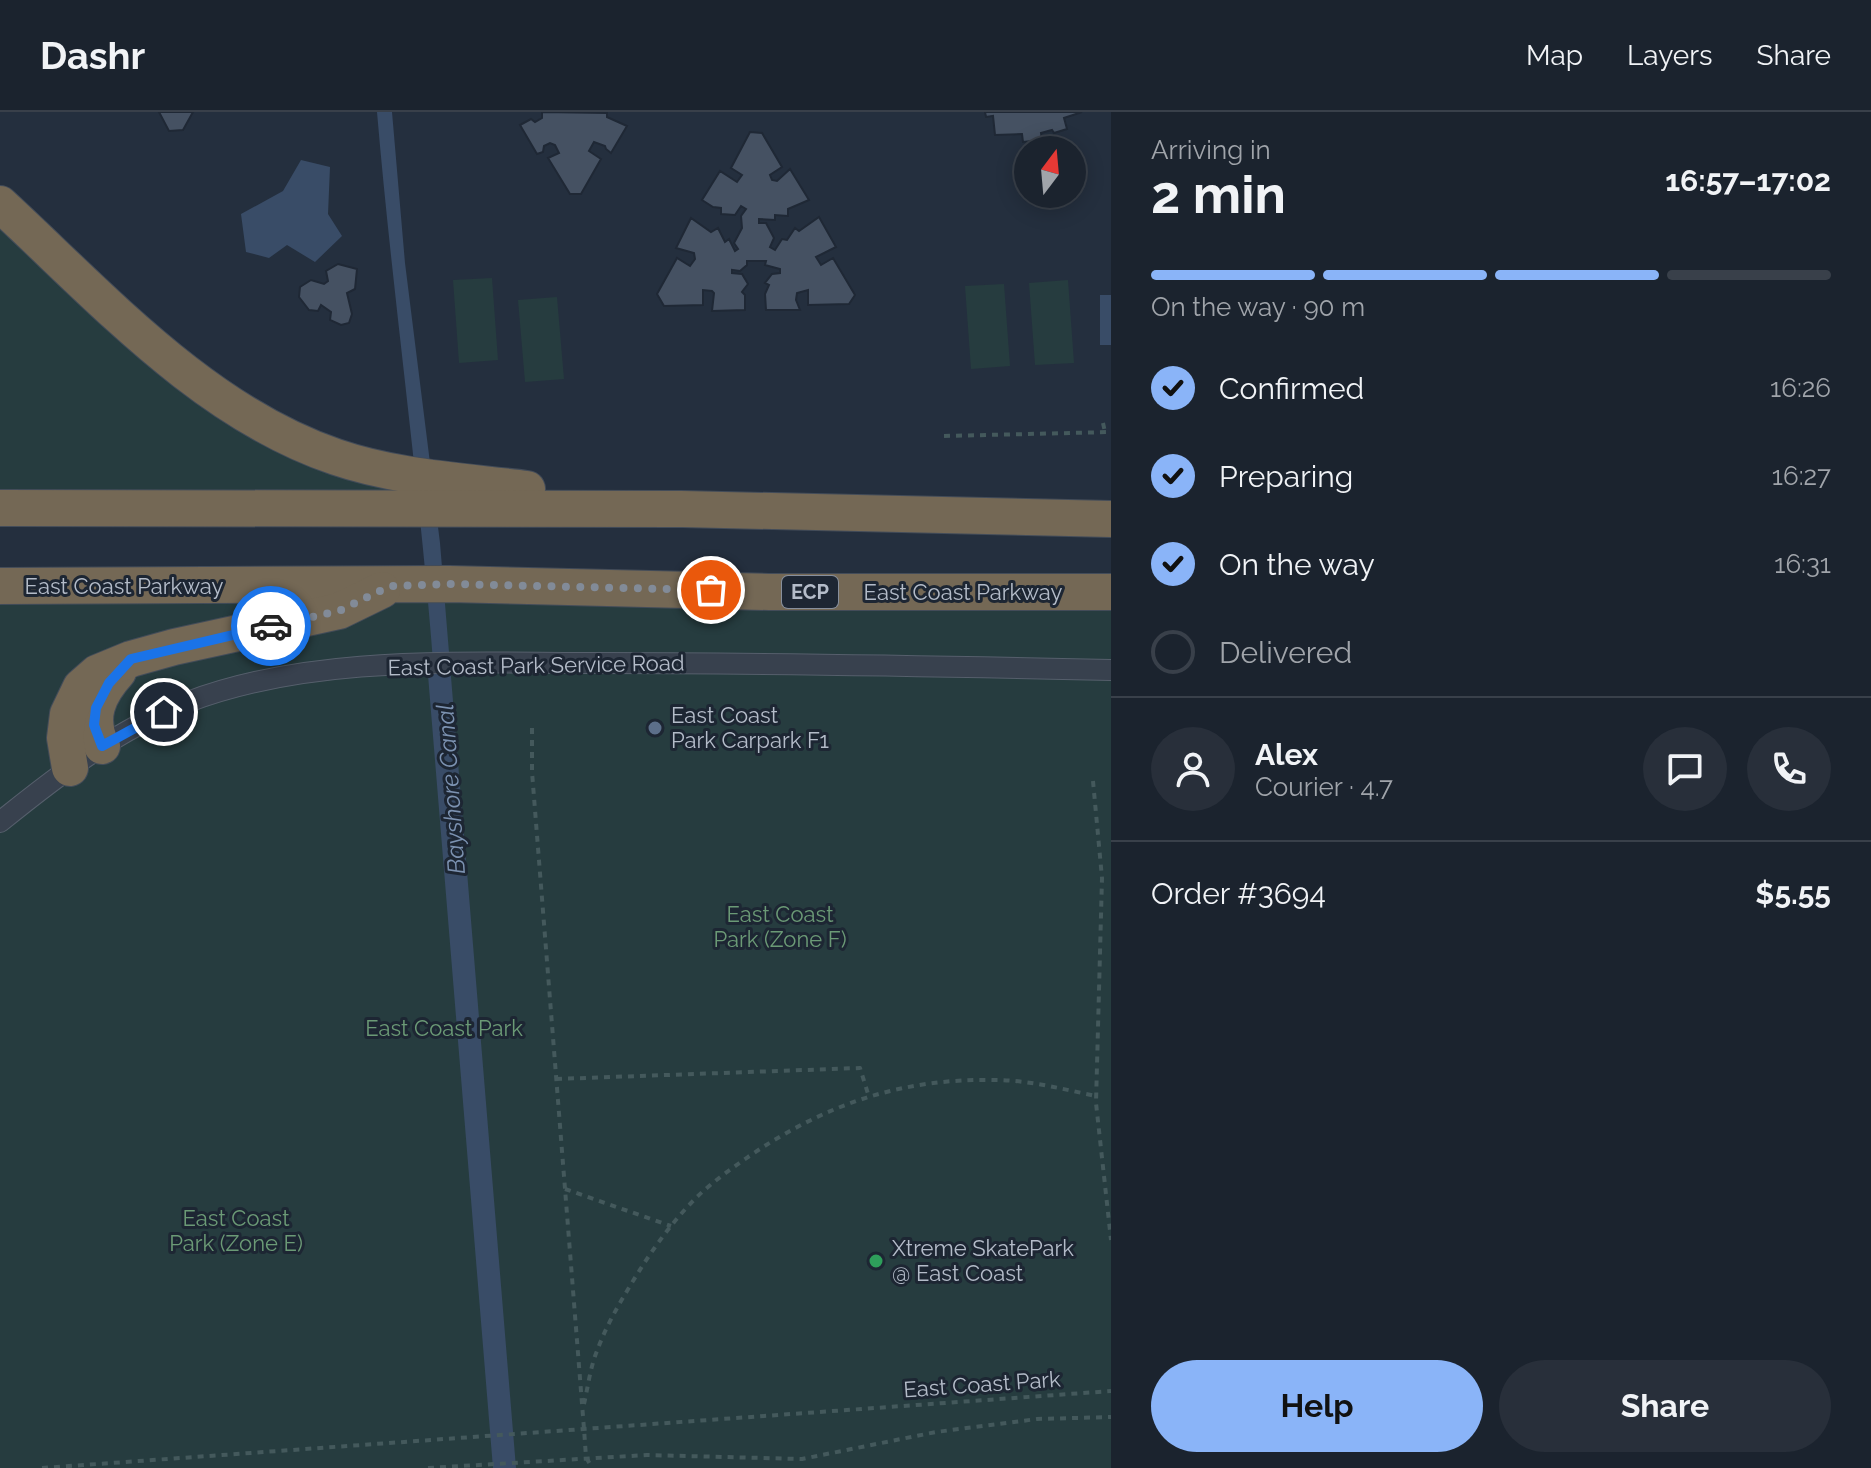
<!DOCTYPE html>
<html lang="en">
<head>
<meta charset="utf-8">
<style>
	:root { --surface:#1b232e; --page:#282f3a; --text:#f1f3f6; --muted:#a0a4aa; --line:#39404a; --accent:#8ab4f8 }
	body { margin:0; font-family:Raleway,sans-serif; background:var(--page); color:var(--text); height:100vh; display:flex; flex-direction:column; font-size:30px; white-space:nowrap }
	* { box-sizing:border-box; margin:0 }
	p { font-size:26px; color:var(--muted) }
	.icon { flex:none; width:44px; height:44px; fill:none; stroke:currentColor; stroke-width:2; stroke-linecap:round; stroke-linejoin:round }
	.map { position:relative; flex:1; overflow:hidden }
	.sheet { display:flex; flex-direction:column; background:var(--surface); width:760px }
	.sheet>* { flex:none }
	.needle { width:52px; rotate:16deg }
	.fabs { position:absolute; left:1014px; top:24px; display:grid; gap:16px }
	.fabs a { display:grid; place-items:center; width:72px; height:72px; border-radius:50%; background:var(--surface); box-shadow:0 4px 20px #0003,0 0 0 2px var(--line); font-size:40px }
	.pin { position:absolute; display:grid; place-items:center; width:68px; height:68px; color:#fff; margin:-34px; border:4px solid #fff; border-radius:50%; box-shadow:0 2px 8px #0007 }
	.courier { position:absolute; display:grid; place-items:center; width:80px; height:80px; margin:-40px; border:6px solid #1a73e8; border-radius:50%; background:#fff; color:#222; box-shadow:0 2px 10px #0007 }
	.headline em { font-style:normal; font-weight:700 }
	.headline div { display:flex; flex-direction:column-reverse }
	.headline { display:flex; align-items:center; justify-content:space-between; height:136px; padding:0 40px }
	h1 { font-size:52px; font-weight:700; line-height:60px }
	.bar { display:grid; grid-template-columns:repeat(4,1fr); gap:12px 8px; align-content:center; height:96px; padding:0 40px }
	.bar i { height:10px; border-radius:6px; background:var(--line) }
	.bar .on { background:var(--accent) }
	.bar p { grid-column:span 4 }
	.line { display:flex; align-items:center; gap:20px; padding:0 40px; border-top:2px solid var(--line) }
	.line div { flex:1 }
	.round { display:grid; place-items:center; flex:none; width:84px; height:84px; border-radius:42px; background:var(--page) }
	ol { padding:0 40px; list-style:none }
	li { display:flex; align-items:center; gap:24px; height:88px }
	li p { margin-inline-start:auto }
	li .icon { padding:8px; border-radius:50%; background:var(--accent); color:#111; stroke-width:4 }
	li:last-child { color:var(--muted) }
	li i { width:44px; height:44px; border:4px solid var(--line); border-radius:50% }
	.action { display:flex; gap:16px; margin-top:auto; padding:16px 40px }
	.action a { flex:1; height:92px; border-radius:48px; background:var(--accent); color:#111; font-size:32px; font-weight:700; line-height:92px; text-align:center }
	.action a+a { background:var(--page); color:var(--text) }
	header { display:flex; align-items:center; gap:48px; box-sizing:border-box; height:112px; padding:0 40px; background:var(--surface); border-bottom:2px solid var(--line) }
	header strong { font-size:38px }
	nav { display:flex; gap:44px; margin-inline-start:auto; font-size:28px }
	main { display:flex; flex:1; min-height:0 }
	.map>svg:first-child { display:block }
</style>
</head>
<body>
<header>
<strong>Dashr</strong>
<nav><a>Map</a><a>Layers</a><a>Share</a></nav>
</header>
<main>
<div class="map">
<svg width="1111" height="1356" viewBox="0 0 1111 1356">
	<rect width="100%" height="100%" fill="#242f3e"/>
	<g fill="#263c3f">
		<path d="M0,95L154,240L362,354L677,397H0Z"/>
		<path d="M492,166L498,248L459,251L453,168Z"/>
		<path d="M1068,168L1074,251L1035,253L1029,171Z"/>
		<path d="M1004,172L1010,254L971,257L965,174Z"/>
		<path d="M557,185L564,267L525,270L518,188Z"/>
		<path d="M0,476L1111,486V1356H0Z"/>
	</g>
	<g fill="#394c67">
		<path d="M377,0H392L405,151L440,431L516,1356H493L428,563L434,562C420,374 393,188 377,0Z"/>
		<path d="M301,48L330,55L328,102L342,124L315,150L287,133L269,146L246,140L241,102L283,79Z"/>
		<rect x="1100" y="183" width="11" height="50"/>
	</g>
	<g fill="#455162" stroke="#1f2835" stroke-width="2">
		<path d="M159,0H193L183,18L169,19Z"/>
		<path d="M542,0L607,1V5L627,14L611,41L606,37L605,34L594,30L589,39L601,47L581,82H570L548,46L559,41L555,33L550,31L544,34L543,40L537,42L520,13L531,7L535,10L542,6Z"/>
		<path d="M985,0H1082L1064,6L1067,17L1054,21L1052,18L1041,21L1042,28L1023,30L1022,22L995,23L993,4L986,5Z"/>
		<path d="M750,20L762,21L782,55L770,63L772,68L777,69L790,57L809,88L788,97V104L775,103V108L759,107V111H766L774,126L770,135L775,138L782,127L787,128L795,116L799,119L819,105L836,135L816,145L821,153L833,146L855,183L849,192L808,193V178L797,181L796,188L800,198H766L765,182L769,173L765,171L772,162L780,161V157L765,153L766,149H747V153L740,159L732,158V161L742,162L748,172L742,180L745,183V198L712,199L714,181L712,179L703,178V193L664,194L657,182L677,146L690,154L695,147L694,141L676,136L691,106L711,120L718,116L725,130L729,127L735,139L738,137L734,131L742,116L741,104L746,97L741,94L735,103L721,102V96L713,95L702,88L720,59L737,70L742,63L731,56Z"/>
		<path d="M338,152L357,157L355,177L347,181L352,202L349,211L341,213L330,208L331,200L321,193L318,199L309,198L299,185L300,175L311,168L324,172L328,169L326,159Z"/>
	</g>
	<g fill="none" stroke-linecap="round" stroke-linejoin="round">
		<defs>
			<path id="minor" d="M0,710C58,663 118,617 188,590C311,543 460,551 590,551C764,551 937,554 1111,558"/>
			<g id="motorway">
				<path d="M0,92C101,185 203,300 336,345C397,366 464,369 527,377"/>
				<path d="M0,396L682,397L1111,407"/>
				<path d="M0,474L449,472L769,480H1111"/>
				<path d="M102,634C87,606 98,582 118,560"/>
				<path d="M70,656L65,626L68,602L81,575L97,561L131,547L174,535L339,499L382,478"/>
			</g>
		</defs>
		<use href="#minor" stroke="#565f6c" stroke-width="22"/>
		<use href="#motorway" stroke="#434c59" stroke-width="38"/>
		<g stroke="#44595c" stroke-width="4" stroke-dasharray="6 6" stroke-linecap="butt">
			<path d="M1103,311L1105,320"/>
			<path d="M944,324L1111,320"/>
			<path d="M532,616V660L584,1317L586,1345L592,1356"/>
			<path d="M1093,669L1102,766L1096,991L1111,1128"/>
			<path d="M556,967L860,956L869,985"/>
			<path d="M565,1077L671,1114"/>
			<path d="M584,1292C588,1275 590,1256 597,1239C606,1214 619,1192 633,1169C650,1141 669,1114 691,1091C708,1073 728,1059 748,1045C824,993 901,966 994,968C1029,968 1062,977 1096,984"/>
			<path d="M42,1356L1111,1279"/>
			<path d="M428,1356L647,1343L802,1347L936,1320L1037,1307L1111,1305"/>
		</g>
		<use href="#minor" stroke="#38414e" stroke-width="20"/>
		<use href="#motorway" stroke="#746855" stroke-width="36"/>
	</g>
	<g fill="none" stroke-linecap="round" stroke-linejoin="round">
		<path stroke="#828b98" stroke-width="8" stroke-dasharray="0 14.4" d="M271,514L339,499L390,474L449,472L711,478"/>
		<path stroke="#1a73e8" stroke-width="10" d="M164,600L102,634L94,613L96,596L109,571L131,547L271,514"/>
	</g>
	<circle fill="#5c6f8a" stroke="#1d2633" stroke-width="3" cx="655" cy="616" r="8"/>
	<circle fill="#2e9e5b" stroke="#1d2633" stroke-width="3" cx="876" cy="1149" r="8"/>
	<g text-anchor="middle" stroke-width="6" stroke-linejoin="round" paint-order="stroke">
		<rect fill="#1d2633" stroke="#878f9c" stroke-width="2" x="782" y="464" width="56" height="32" rx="6"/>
		<g font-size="20" font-weight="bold" fill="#b4bcc9">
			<text x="810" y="487">ECP</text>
		</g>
		<g font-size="22" fill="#b4bcc9" stroke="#1d2633">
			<text x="124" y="482">East Coast Parkway</text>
			<text x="963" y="488">East Coast Parkway</text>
			<text transform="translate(536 553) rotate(-1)" y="8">East Coast Park Service Road</text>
			<text transform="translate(982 1272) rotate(-4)" y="8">East Coast Park</text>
		</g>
		<g font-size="22" fill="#b4bcc9" stroke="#1d2633" text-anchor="start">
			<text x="671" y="611">East Coast<tspan x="671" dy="25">Park Carpark F1</tspan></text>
			<text x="892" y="1144">Xtreme SkatePark<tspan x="892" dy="25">@ East Coast</tspan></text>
		</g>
		<g font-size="22" fill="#6b9a76" stroke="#1d2633">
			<text x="780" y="810">East Coast<tspan x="780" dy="25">Park (Zone F)</tspan></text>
			<text x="444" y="924">East Coast Park</text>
			<text x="236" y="1114">East Coast<tspan x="236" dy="25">Park (Zone E)</tspan></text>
		</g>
		<g font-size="24" font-style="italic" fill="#7c92b1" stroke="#1d2633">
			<text transform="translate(451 677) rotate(-94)" y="8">Bayshore Canal</text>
		</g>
	</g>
</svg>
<div class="fabs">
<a><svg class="needle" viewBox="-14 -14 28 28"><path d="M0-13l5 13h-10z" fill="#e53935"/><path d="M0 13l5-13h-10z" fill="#a0a4aa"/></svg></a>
</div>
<div class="pin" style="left:711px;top:478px;background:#ea580c"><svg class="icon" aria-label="bag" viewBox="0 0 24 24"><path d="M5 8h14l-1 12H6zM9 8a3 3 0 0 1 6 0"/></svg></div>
<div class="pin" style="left:164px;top:600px;background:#1f2937"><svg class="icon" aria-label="home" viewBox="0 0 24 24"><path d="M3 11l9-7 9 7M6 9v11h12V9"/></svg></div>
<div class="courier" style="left:271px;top:514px"><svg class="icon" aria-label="car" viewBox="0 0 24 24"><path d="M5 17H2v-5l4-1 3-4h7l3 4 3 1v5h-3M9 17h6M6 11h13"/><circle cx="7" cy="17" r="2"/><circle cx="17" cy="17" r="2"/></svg></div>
</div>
<section class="sheet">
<div class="headline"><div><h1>2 min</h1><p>Arriving in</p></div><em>16:57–17:02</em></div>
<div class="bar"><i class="on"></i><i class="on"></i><i class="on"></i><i></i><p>On the way · 90 m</p></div>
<ol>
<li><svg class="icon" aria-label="check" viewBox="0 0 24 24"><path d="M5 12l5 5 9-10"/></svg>Confirmed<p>16:26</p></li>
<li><svg class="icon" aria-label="check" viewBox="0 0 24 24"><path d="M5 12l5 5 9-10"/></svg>Preparing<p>16:27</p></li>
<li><svg class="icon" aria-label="check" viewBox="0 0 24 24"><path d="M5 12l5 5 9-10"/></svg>On the way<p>16:31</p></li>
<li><i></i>Delivered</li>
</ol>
<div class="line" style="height:144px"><a class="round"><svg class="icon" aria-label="person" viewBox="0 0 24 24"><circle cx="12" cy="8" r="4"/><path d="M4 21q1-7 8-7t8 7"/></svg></a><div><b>Alex</b><p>Courier · 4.7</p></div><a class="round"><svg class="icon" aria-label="chat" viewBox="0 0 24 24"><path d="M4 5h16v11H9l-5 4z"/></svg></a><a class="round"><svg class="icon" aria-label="phone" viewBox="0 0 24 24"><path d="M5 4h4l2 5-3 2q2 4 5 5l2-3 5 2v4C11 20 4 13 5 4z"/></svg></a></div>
<div class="line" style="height:104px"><div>Order #3694</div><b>$5.55</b></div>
<div class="action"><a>Help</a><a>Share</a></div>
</section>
</main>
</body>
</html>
